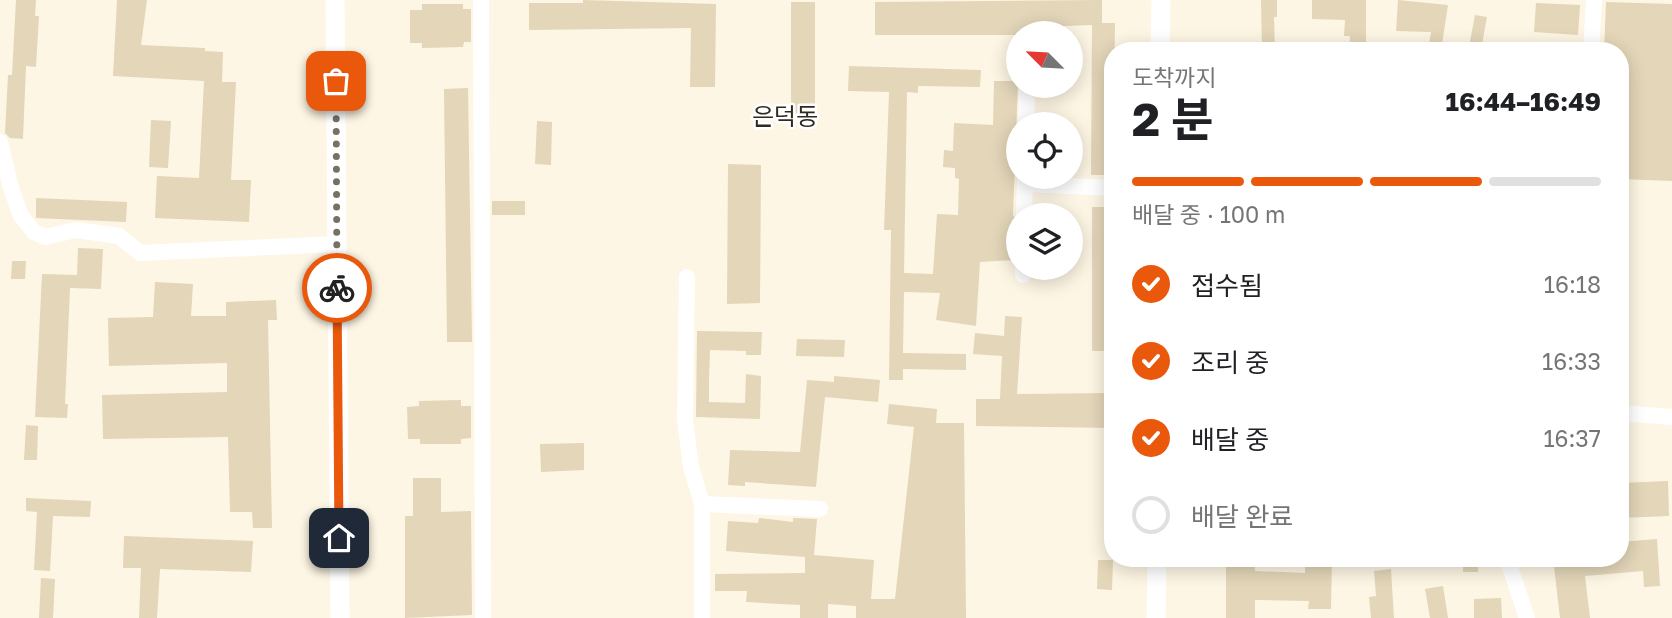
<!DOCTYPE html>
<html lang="ko">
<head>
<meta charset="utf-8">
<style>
	:root { --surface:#fff; --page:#f6f6f6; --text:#202124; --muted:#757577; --line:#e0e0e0; --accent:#ea580c }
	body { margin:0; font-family:"Golos Text","Noto Sans KR",sans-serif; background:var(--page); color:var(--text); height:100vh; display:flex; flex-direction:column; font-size:26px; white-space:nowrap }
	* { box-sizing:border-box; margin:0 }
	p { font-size:23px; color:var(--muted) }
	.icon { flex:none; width:38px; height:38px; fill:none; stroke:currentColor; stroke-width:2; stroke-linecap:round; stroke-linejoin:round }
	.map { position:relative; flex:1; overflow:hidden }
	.side { position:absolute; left:1104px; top:42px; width:525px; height:525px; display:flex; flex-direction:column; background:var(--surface); border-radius:28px; box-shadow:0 4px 18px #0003 }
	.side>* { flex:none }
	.needle { width:46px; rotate:294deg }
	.tools { position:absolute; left:1006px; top:21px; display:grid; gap:14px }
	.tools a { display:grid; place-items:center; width:77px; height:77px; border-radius:50%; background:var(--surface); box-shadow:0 4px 18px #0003; font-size:35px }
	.pin { position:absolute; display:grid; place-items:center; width:60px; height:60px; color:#fff; margin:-30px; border-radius:14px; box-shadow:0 4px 10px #0006 }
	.courier { position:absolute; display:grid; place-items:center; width:70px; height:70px; margin:-35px; border:5px solid #ea580c; border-radius:50%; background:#fff; color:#222; box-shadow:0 2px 9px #0007 }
	.head em { font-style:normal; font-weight:700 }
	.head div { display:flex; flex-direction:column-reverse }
	.head { display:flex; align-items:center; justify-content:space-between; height:119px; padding:0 28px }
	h1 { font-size:46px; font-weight:700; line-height:52px }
	.bar { display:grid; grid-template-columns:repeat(4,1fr); gap:10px 7px; align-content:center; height:84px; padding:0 28px }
	.bar i { height:9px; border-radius:5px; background:var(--line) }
	.bar .active { background:var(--accent) }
	.bar p { grid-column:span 4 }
	ol { padding:0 28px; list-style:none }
	li { display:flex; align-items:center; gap:21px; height:77px }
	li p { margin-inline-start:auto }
	li .icon { padding:7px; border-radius:50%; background:var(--accent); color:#fff; stroke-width:4 }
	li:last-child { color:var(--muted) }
	li i { width:38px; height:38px; border:4px solid var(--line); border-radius:50% }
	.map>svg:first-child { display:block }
</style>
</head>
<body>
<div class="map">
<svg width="1672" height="618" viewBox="0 0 1672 618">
	<rect width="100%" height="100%" fill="#fef6e4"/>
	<g fill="#e3d6b9">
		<path d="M16,0H36L35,16H39L36,67L26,66L23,139L10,138L5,133L8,75H12Z"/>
		<path d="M117,0H147L141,45L205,48V51L223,52L222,82H236L231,180H251L249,222L155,218L157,176L199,178L204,81L113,76Z"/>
		<path d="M583,0L716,4L715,87H690L691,28L529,30V3H583Z"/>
		<path d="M1102,0V23H1115L1113,175H1091L1092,25L1041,27V33L1018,35H875V2Z"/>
		<path d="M1261,0H1277V17H1274L1275,51H1262Z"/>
		<path d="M1312,0H1366V51H1349L1350,36H1344L1345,20L1312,19Z"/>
		<path d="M1398,0L1448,5L1441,51H1428L1431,32L1396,31Z"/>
		<rect x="791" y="2" width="24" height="111"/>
		<path d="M1606,2L1672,4V181L1620,179V51H1604Z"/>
		<path d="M1536,3L1580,5L1578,35L1534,32Z"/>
		<path d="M422,4H463V9H471V42H464L463,47L422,48V43H410V10H422Z"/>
		<path d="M1475,15L1487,17L1481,50L1469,47Z"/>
		<path d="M849,66L981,70L980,87L918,86V93L907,92L904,273L933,274L937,214L958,215L959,179L955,178V168L943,167L944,150L953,151L954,123L993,125L994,81H1018L1013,215L1017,222L1016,260L980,262L976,326L936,320L940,293L904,292L903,353L966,354V370L903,369V380H889L891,230H884L889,92L848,91Z"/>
		<path d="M468,88L472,342H447L444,89Z"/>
		<path d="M151,120L171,121L168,168L149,167Z"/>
		<path d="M537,121L552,122L551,165L535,164Z"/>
		<path d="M728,164L761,165L760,303L727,304Z"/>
		<path d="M36,198L127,202L126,222L36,218Z"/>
		<rect x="492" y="201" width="33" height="14"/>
		<rect x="1092" y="207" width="21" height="144"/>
		<path d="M78,248L103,249L101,289L70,288L65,404H68L67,418L35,417L42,274L77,275Z"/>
		<path d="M12,261H26L25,279H11Z"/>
		<path d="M155,282L193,284L191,316H226V302L276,300L277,320H268L272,528H253L252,512H230L228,437L103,439L102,395L227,392V363L109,366L108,318L153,317Z"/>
		<path d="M1005,316L1022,317L1017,394L1113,393V428L976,426V399H1000L1002,356L973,354L975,333L1004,336Z"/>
		<path d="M697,331L762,332L761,355H746V351L710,350L709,378V402L745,403L746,374L761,376L760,419L696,417Z"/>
		<path d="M797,339L845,340L844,357L796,356Z"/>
		<path d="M834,376L880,380L878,402L825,397L816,487L745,482V486L728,485L730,450L800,452L807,380L834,382Z"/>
		<path d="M461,400V406H471V438L461,439V444H420V439H408L407,407L419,406V401Z"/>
		<path d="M889,404L937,409L936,423H964L966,618H856V606L828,604V618H800V605L746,602L747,591H715V574L805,573V557L726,551L728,521L758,523L759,518L793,522V518L817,519L814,555L874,560L871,599H895L914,427L887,424Z"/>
		<path d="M26,425L38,426L37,460H24Z"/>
		<path d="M584,443V470L541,472L540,444Z"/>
		<path d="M413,478H441V512L471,511L472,615L405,618V516H413Z"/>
		<path d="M1668,481L1669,516L1620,518V483Z"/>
		<path d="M26,498L91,501L90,517L53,516L50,571L34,570L37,512L26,511Z"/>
		<path d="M124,536L253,541L251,572L160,569L157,618H139L141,568H123Z"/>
		<path d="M1657,539L1660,586L1644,587L1643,571L1585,576L1590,618H1560L1553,558H1620V542Z"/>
		<path d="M1226,558H1254L1255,571L1305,573V558H1332L1331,609H1308L1309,601L1255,600V618H1226Z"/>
		<rect x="1463" y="558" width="15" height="14"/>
		<path d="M1098,560H1113L1112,590L1097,589Z"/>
		<path d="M1391,569L1394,618H1371L1369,597L1376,596L1374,571Z"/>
		<path d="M41,578L55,579L53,618H39Z"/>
		<path d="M1443,586L1448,618H1430L1425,589Z"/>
		<path d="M1501,598L1502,618H1474V599Z"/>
	</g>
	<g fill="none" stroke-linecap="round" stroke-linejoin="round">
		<g stroke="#fff" stroke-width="16">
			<path d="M481,0L483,618"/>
			<path d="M1591,51L1594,0"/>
			<path d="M1026,124L1027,86"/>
			<path d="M0,142L11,188L21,216L34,232L45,237L76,230L119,236L140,253L337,244"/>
			<path d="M1025,184L1113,188"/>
			<path d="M1024,215L1025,177"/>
			<path d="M1023,275V268"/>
			<path d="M687,277L685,420L691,467L702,504V618"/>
			<path d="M1620,413L1672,417"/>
			<path d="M702,504L820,509"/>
			<path d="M1507,558L1527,618"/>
		</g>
		<g stroke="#fff" stroke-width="19">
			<path d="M335,0L340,618"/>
			<path d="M1160,51L1161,0"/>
			<path d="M1156,618L1157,558"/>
		</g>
	</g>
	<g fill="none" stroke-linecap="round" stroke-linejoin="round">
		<path stroke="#777164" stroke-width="7" stroke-dasharray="0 12.6" d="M336,81L337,288"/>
		<path stroke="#ea580c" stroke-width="9" d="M337,288L339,538"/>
	</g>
	<g text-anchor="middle" stroke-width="5" stroke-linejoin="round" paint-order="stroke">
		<g font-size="24" fill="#2f2a1f" stroke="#fff">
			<text x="785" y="125">은덕동</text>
		</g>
	</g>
</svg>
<div class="tools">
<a><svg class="needle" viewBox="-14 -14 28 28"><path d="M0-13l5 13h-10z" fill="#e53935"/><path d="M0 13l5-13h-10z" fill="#757577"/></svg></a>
<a><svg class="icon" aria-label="locate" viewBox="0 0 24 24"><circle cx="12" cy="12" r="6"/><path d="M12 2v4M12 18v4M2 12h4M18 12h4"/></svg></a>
<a><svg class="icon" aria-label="layers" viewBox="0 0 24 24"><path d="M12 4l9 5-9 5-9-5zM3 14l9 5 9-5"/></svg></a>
</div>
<div class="pin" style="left:336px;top:81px;background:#ea580c"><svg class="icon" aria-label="bag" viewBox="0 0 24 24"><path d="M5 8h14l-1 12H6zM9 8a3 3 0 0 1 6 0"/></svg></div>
<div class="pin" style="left:339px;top:538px;background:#1f2937"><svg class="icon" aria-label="home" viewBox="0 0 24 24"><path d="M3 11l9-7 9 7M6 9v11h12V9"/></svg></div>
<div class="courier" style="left:337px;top:288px"><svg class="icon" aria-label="bike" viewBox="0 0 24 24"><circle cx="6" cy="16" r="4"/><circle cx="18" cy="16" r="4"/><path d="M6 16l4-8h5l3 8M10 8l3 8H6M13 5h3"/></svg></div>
<section class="side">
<div class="head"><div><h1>2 분</h1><p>도착까지</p></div><em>16:44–16:49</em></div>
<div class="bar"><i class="active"></i><i class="active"></i><i class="active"></i><i></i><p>배달 중 · 100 m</p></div>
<ol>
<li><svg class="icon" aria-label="check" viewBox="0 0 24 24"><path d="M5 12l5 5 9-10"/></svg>접수됨<p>16:18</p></li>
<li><svg class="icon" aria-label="check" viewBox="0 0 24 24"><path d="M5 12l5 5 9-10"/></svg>조리 중<p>16:33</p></li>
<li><svg class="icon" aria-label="check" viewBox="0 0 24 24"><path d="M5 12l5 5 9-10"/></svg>배달 중<p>16:37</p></li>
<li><i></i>배달 완료</li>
</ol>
</section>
</div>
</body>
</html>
